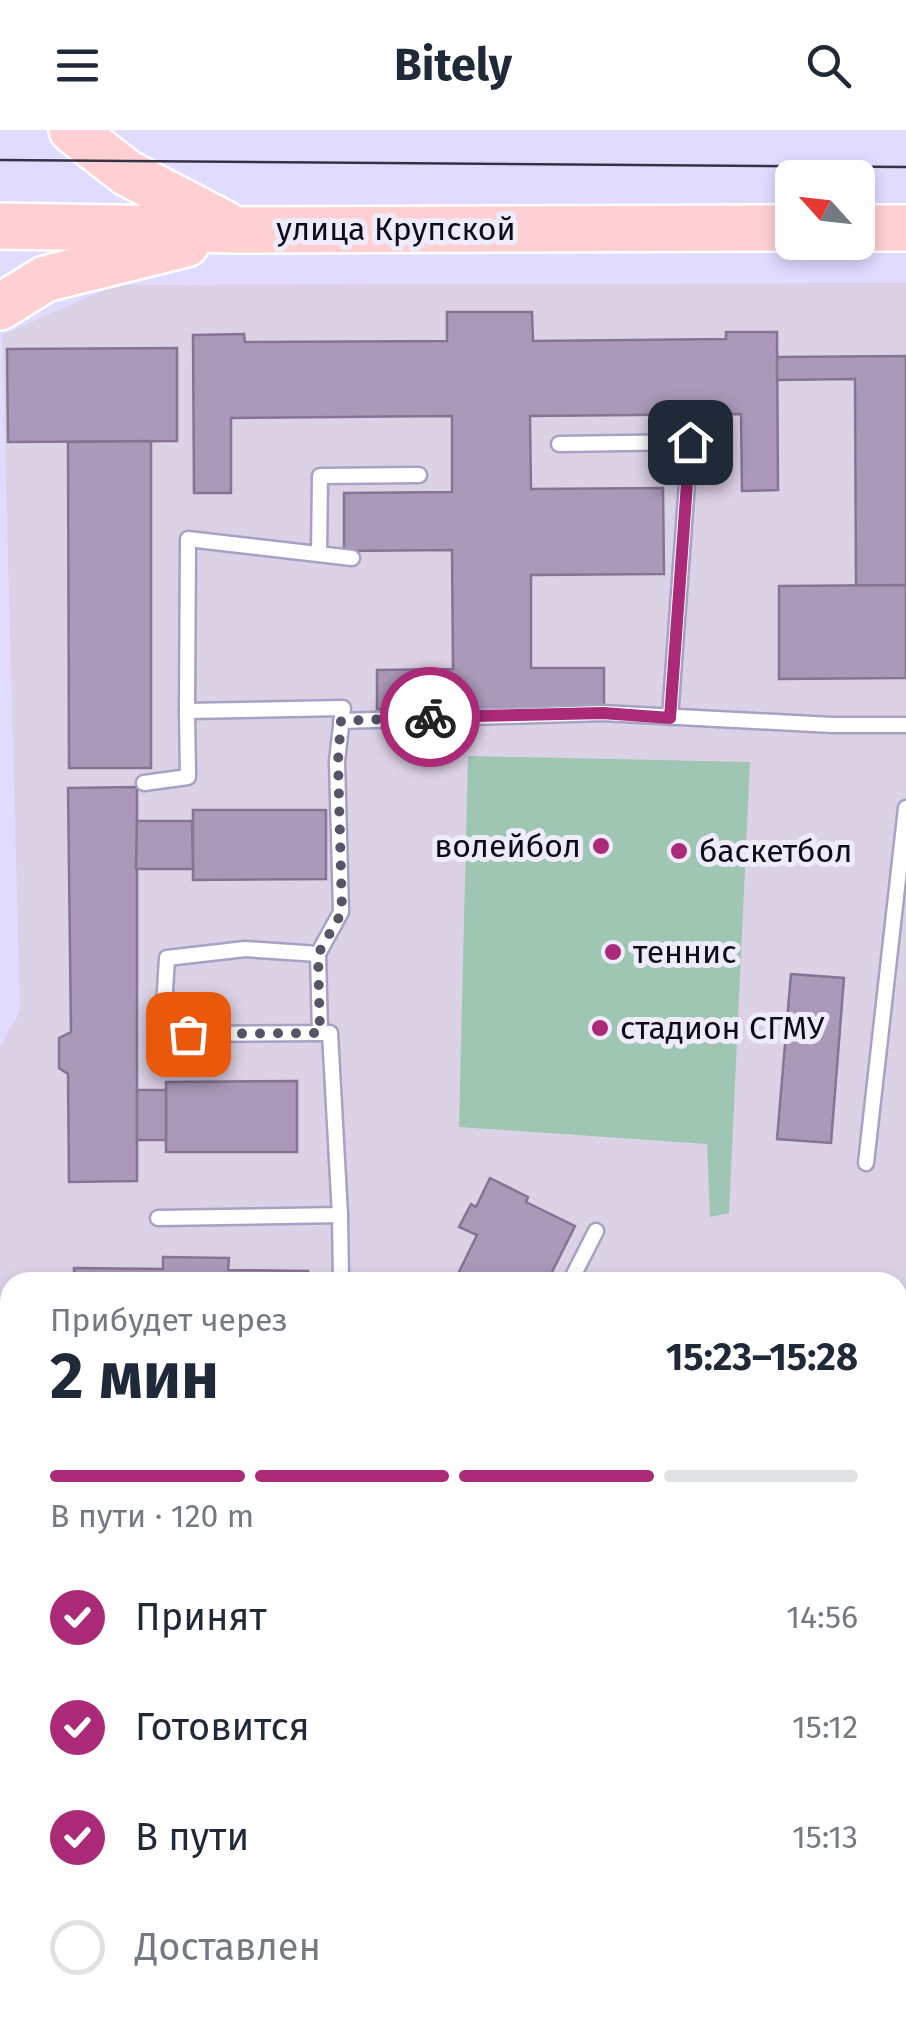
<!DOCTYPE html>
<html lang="ru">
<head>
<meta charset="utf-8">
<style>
	:root { --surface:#fff; --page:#f2f2f3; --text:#1f2937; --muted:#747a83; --line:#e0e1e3; --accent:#aa2a78 }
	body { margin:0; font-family:"Fira Sans",sans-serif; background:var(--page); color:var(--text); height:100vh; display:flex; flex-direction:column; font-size:38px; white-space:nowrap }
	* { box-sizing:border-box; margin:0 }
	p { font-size:32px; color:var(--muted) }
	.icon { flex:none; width:55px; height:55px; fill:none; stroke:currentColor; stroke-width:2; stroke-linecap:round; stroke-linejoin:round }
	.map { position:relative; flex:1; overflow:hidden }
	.drawer { position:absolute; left:0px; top:1142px; width:908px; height:752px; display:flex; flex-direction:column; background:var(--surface); border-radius:30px 30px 0 0; box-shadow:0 5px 15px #0003 }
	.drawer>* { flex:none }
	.needle { width:65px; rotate:297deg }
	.buttons { position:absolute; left:775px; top:30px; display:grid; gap:20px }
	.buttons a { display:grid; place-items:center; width:100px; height:100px; border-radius:15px; background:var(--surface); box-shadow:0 5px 15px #0003; font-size:50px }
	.pin { position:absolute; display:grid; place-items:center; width:85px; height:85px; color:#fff; margin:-42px; border-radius:20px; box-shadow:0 5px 15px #0006 }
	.courier { position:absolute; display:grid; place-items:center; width:100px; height:100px; margin:-50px; border:8px solid #aa2a78; border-radius:50%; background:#fff; color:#222; box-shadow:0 2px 12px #0007 }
	.summary em { font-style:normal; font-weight:700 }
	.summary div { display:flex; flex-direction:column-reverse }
	.summary { display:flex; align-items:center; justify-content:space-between; height:170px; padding:0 50px }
	h1 { font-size:65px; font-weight:700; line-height:75px }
	.bar { display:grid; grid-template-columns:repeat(4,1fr); gap:15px 10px; align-content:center; height:120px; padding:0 50px }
	.bar i { height:12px; border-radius:8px; background:var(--line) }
	.bar .selected { background:var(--accent) }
	.bar p { grid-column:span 4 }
	ol { padding:0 50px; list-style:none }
	li { display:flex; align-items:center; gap:30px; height:110px }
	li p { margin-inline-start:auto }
	li .icon { padding:10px; border-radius:50%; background:var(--accent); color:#fff; stroke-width:4 }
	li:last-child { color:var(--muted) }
	li i { width:55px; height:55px; border:5px solid var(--line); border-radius:50% }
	header { display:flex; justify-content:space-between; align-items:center; height:130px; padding:0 50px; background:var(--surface); font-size:45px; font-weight:700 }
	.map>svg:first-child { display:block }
</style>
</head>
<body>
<header><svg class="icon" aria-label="menu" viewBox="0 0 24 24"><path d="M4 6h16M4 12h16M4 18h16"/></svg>Bitely<svg class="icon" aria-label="search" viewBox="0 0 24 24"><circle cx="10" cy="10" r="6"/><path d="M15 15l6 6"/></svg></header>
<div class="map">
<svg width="906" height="1894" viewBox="0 0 906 1894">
	<rect width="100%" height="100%" fill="#e1dbff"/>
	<path fill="#dcd2e6" d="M906,153V1517L898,1515V1152H10V1397L0,1396V917L20,881L2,205L115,155Z"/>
	<g fill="#9fc6b2">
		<path d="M468,626L750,632L729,1083L710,1087L707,1014L459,997Z"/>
		<path d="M0,1399L10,1400V1885H860V1894H0Z"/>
	</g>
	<g fill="#aa99b9" stroke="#857593" stroke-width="2.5">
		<path d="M447,182H532L533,211L726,209V202H777L778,360L742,361L741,284L530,286L531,359L663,358L664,444L531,445V538H604V577L377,579V540L453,539L452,420L344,421V363L452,362V286L231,288V363H194L193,205L244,204L245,212L447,211Z"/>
		<path d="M177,218V311L8,312L7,219Z"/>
		<path d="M906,226V455L856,456L855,249L777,250V227Z"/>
		<path d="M151,311V638H69L68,312Z"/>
		<path d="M906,455V548L779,549V456Z"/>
		<path d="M137,657V1051L69,1052L68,944L59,938V908L71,902L68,658Z"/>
		<path d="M193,680H326V749L193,750Z"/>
		<path d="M137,691H192L193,739H136Z"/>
		<path d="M791,844L844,848L831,1013L777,1009Z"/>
		<path d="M297,951V1022H166V952Z"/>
		<rect x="137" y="960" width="29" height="50"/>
		<path d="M490,1048L528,1067L526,1072L575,1096L547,1152H454L477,1105L459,1097L471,1074L476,1077Z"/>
		<path d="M163,1127L229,1128L228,1140L308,1141V1152H74V1138L163,1139Z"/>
		<path d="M898,1166L906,1167V1211H898Z"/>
		<rect x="0" y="1247" width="10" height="60"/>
		<path d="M898,1265L906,1266V1401L898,1400Z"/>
		<path d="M898,1418L906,1419L904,1456L898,1455Z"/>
	</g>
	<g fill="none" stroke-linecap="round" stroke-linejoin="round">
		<defs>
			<g id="service">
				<path d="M559,314L690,312L670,587"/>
				<path d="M319,424L320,346L419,345"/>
				<path d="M187,581L188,409L352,428"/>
				<path d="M341,591L603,583L832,595H906"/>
				<path d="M144,653L188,647L187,581L343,578L337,631L341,782L318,824"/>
				<path d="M245,819L318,824L320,903L188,904L164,877L167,828Z"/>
				<path d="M866,1033L906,678"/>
				<path d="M340,1085L341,1152"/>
				<path d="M158,1088L340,1085L330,903H320"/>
				<path d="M570,1152L596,1101"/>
				<path d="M0,1375H10"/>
				<path d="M898,1475L906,1476"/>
			</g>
			<g id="primary">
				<path d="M72,0L127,43L225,94"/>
				<path d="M0,96L236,100L792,98"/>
				<path d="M858,98H906"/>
				<path d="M0,177L45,149L186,114"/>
			</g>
		</defs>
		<use href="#service" stroke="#a7a1c3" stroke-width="19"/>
		<use href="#primary" stroke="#fff" stroke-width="50"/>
		<use href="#service" stroke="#fff" stroke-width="14"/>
		<use href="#primary" stroke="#fed0d4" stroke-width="45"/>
		<path stroke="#363243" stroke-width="2.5" d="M0,30L906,37"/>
	</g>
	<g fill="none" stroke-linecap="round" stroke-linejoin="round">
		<path stroke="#585468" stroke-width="10" stroke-dasharray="0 18" d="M188,904L320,903L318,824L342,782L338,631L341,591L430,587"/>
		<path stroke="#aa2a78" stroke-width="12" d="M430,587L603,583L670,588L690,312"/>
	</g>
	<g fill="#aa2a78" stroke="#eeebfa" stroke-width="4">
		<circle cx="601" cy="716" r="10"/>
		<circle cx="679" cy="721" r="10"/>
		<circle cx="613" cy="822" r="10"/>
		<circle cx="600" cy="898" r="10"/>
	</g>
	<g text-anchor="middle" stroke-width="10" stroke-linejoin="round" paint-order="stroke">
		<g font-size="32" fill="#0e0b17" stroke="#eeebfa">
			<text x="396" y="110">улица Крупской</text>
		</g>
		<g font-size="32" fill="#0e0b17" stroke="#eeebfa" text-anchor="start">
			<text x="581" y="727" text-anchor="end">волейбол</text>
			<text x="699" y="732">баскетбол</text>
			<text x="633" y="833">теннис</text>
			<text x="620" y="909">стадион СГМУ</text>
		</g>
	</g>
</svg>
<div class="buttons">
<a><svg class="needle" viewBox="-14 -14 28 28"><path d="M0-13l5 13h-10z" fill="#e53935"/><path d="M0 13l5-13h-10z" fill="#747a83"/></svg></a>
</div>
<div class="pin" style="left:188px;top:904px;background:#ea580c"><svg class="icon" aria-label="bag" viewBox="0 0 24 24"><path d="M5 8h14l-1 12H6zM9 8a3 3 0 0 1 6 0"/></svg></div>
<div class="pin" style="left:690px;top:312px;background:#1f2937"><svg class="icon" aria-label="home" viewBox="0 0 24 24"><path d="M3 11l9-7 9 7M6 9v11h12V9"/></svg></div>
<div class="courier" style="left:430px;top:587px"><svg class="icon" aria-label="bike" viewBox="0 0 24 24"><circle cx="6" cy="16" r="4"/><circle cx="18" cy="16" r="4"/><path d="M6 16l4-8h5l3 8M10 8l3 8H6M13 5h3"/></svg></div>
<section class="drawer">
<div class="summary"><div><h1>2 мин</h1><p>Прибудет через</p></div><em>15:23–15:28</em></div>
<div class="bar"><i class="selected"></i><i class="selected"></i><i class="selected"></i><i></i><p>В пути · 120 m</p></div>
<ol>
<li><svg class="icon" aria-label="check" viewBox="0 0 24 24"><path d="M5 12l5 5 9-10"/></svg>Принят<p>14:56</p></li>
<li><svg class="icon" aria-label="check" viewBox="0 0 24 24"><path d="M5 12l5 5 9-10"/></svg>Готовится<p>15:12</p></li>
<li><svg class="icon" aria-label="check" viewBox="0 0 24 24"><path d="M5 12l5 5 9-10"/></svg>В пути<p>15:13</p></li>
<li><i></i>Доставлен</li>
</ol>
</section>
</div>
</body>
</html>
